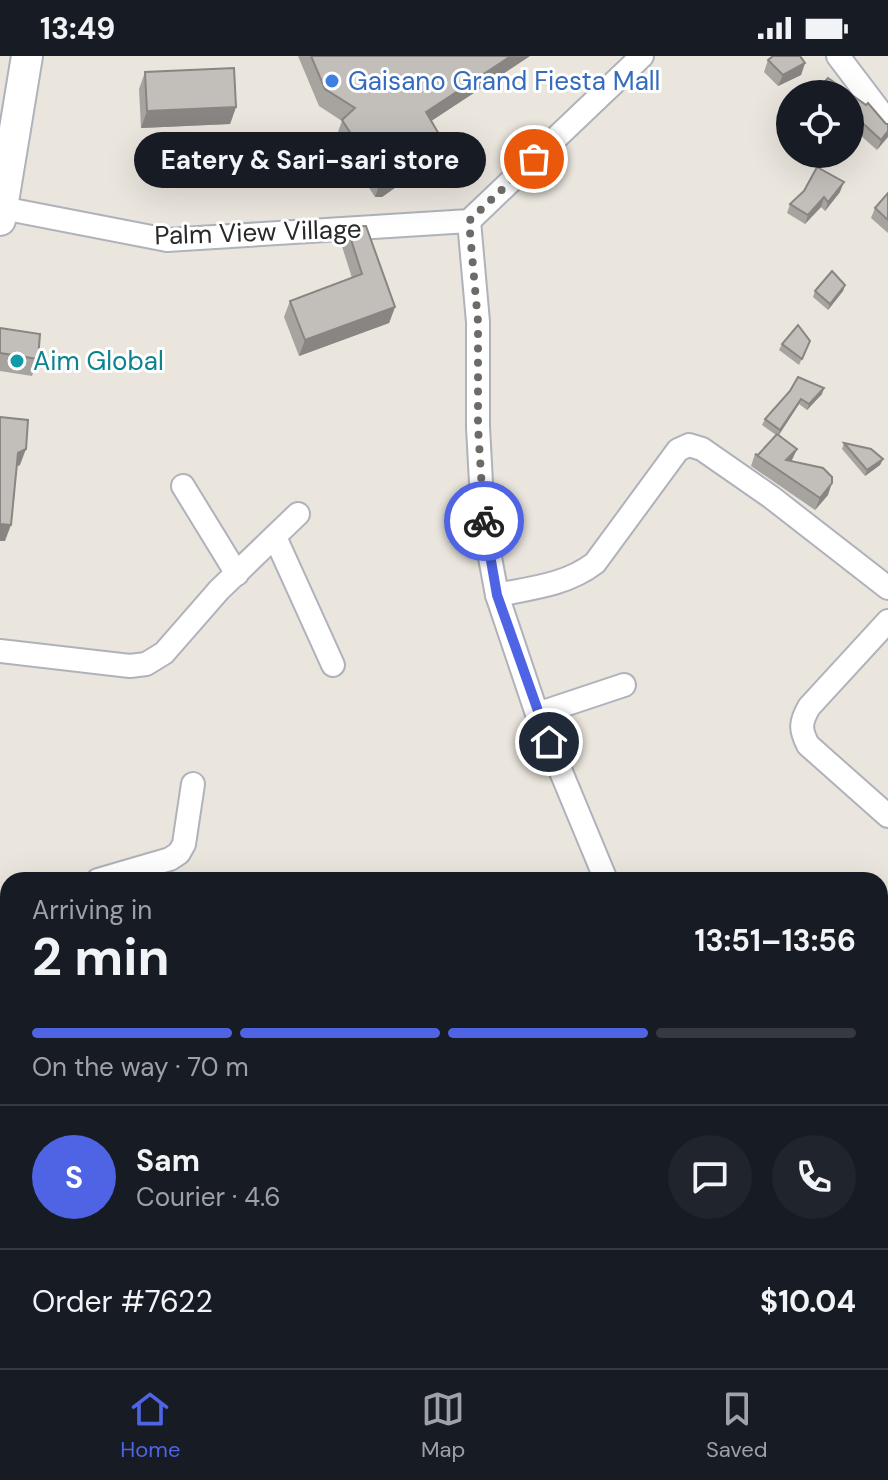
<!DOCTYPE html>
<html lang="en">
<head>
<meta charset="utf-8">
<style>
	:root { --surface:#171b24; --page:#20242c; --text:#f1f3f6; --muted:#9ea1a6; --line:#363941; --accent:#4e64e5 }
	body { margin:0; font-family:"DM Sans",sans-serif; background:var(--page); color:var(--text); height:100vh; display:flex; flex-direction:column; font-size:30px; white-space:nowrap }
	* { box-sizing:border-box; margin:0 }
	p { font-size:26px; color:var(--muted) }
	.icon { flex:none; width:44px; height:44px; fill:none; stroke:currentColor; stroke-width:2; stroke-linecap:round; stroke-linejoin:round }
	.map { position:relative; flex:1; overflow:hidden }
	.details { position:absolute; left:0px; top:816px; width:888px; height:496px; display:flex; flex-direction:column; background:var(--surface); border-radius:24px 24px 0 0; box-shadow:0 8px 32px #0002 }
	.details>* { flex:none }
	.controls { position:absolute; left:776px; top:24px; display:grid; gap:16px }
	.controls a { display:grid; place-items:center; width:88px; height:88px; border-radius:50%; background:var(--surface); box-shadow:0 8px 32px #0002; font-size:40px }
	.pin { position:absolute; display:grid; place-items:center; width:68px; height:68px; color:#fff; margin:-34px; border:4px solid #fff; border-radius:50%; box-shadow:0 2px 8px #0007 }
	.courier { position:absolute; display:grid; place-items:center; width:80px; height:80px; margin:-40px; border:6px solid #4e64e5; border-radius:50%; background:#fff; color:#222; box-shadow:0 2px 10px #0007 }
	.bubble { position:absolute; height:56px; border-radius:28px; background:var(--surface); box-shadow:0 8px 32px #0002; font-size:26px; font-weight:700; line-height:56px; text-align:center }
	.head em { font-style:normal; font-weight:700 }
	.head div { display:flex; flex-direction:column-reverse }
	.head { display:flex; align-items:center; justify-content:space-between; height:136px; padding:0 32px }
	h1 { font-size:52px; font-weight:700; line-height:60px }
	.bar { display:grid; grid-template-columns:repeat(4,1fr); gap:12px 8px; align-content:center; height:96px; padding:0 32px }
	.bar i { height:10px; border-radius:6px; background:var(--line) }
	.bar .current { background:var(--accent) }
	.bar p { grid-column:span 4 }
	.line { display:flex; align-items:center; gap:20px; padding:0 32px; border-top:2px solid var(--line) }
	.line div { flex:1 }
	.round { display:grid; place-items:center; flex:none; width:84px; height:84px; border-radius:42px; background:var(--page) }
	.status { display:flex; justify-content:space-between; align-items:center; height:56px; padding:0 40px; background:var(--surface); direction:ltr }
	.status svg { height:22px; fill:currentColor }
	.tabs { display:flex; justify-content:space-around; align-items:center; height:112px; border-top:2px solid var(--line); background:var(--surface); font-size:22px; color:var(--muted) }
	.tabs a { display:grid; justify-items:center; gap:4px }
	.tabs .current { color:var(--accent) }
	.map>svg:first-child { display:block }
</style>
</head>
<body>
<div class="status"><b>13:49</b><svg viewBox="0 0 49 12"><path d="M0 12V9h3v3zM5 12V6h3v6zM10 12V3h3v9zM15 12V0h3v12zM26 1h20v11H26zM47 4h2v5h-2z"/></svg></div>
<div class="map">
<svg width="888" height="1312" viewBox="0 0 888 1312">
	<rect width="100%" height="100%" fill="#eae5dd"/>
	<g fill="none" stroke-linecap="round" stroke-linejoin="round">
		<defs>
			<g id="street">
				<path d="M838,0L888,66"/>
				<path d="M2,152L167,184L469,165L642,0"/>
				<path d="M469,165L478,266V371L483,464L497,539L537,658L606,824"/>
				<path d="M183,430L237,518"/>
				<path d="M275,481L333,609"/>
				<path d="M497,539C532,532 566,529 595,507L678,394L689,389L702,393L771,441L888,532"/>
				<path d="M888,565L809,651C800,667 800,673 808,689L888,760"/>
				<path d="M0,595L130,610L146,608L164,597L219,534L298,458"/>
				<path d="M537,658L624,629"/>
				<path d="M98,824L170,803L179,797L184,788L193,728"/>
				<path d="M0,850L8,848"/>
				<path d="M880,1186L883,1185"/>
				<path d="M764,1312L768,1304"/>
			</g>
			<g id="secondary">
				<path d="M0,164L27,0"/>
				<path d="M0,901L8,906"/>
				<path d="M476,1304L479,1312"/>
				<path d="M681,1304L695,1312"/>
			</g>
		</defs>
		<use href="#street" stroke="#b0b2bb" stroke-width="26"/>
		<use href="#secondary" stroke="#b0b2bb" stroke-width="34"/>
		<use href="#street" stroke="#fff" stroke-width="22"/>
		<use href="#secondary" stroke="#fff" stroke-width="30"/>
	</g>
	<g fill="#a7a39f">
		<path d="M298,0H530L431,65L437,102L382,141H375L336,81L342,65L319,50Z"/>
		<path d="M768,4L805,7L801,19L778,30L764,16Z"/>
		<path d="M145,16L236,51L230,68L141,72L139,33Z"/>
		<path d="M850,38L886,68H888L877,94L852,72L850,73Z"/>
		<path d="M840,136L825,155L821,151L805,168L787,157L790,148Z"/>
		<path d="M888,137V177L871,162L875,152Z"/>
		<path d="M347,171L395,251L389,267L299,300L284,261L290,245L352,222L341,187Z"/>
		<path d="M845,229L843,235L828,254L813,241L815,235Z"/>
		<path d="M0,273L38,303L32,320L0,315Z"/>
		<path d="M810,285L799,309L779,294L782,288Z"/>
		<path d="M790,335L822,338L807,354L799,348L779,379L797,393L791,405L828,439L815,454L751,410L755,398L758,399L776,379L762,369L765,363Z"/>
		<path d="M844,387L883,403L880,409L865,420L842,393Z"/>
		<path d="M255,1304H353L356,1312H258Z"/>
	</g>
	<g fill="#888582">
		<path d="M511,0H530L419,73L426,56Z"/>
		<path d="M805,7L801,19L778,30L783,19Z"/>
		<path d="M236,51L230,68L141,72L147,55Z"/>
		<path d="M856,61L852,72L850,73V64Z"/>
		<path d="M888,75V81L877,94L881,84Z"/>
		<path d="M443,85L437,102L382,141H375L381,124Z"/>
		<path d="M844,126L840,136L825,155L828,146Z"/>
		<path d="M824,141L821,151L805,168L808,159Z"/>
		<path d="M845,229L843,235L828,254L830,248Z"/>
		<path d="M395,251L389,267L299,300L305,284Z"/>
		<path d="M824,332L822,338L807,354L809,348Z"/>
		<path d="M801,343L799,348L778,380L780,374Z"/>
		<path d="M26,393L20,409L12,413L18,397Z"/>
		<path d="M797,393L792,404L782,416L786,404Z"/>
		<path d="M883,403L880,409L865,420L867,414Z"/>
		<path d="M832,427L828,439L815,454L820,442Z"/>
		<path d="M0,468L11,469L5,485H0Z"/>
	</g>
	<g fill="#c2beb9" stroke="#888582" stroke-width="2">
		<path d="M311,0H511L426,56L443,85L388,124H381L342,64L355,52L325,33Z"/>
		<path d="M773,0H800L805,7L783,19L768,4Z"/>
		<path d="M234,12L236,51L147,55L145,16Z"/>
		<path d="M828,22L866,49L868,47L886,68H888V75L881,84L856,61L850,64V38H813Z"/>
		<path d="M817,111L844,126L828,146L824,141L808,159L790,148L804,135Z"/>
		<path d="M888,137V164L875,152Z"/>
		<path d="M366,170L395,251L305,284L290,245L362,218L347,171Z"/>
		<path d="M832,215L845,229L830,248L815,235Z"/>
		<path d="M798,269L810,285L802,303L782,288Z"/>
		<path d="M0,272L40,278L38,303L0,297Z"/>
		<path d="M798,321L824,332L809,348L801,343L780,374L765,363L790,335Z"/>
		<path d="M0,361L28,364L26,393L18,397L11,469L0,468Z"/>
		<path d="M777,378L797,393L786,404L823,412L832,421V427L820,442L755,398L758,399Z"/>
		<path d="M844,387L871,393L883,403L867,414Z"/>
		<path d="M267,1304H353L356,1312H270Z"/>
	</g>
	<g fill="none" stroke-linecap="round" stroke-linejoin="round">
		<path stroke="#6d6b68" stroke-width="8" stroke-dasharray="0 14.4" d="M484,465L478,371V266L469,165L534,103"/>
		<path stroke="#4e64e5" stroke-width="10" d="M484,465L497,539L549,686"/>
	</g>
	<circle fill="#3f7fe0" stroke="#fff" stroke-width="3" cx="332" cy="25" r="8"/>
	<circle fill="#0f9aa8" stroke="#fff" stroke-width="3" cx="17" cy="305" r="8"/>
	<g text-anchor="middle" stroke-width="6" stroke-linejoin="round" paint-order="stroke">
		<g font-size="26" fill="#366cbe" stroke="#fff" text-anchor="start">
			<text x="348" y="34">Gaisano Grand Fiesta Mall</text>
		</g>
		<g font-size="26" fill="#292929" stroke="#fff">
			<text transform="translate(258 176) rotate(-2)" y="9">Palm View Village</text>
		</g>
		<g font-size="26" fill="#0d838f" stroke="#fff" text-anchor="start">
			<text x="33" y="314">Aim Global</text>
		</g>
	</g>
</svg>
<div class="controls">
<a><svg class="icon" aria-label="locate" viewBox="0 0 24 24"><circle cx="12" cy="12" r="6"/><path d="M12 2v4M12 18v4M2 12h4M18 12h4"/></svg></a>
</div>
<div class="pin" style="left:534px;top:103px;background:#ea580c"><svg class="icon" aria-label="bag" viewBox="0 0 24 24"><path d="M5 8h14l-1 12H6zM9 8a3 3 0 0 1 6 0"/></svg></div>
<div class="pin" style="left:549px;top:686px;background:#1f2937"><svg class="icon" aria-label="home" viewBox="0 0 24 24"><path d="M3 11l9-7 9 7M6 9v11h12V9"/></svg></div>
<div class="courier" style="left:484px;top:465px"><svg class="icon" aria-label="bike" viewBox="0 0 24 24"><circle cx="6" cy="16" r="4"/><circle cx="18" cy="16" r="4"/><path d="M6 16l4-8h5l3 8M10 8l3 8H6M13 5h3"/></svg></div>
<div class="bubble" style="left:134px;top:76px;width:352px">Eatery &amp; Sari-sari store</div>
<section class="details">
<div class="head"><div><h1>2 min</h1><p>Arriving in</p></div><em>13:51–13:56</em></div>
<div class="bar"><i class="current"></i><i class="current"></i><i class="current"></i><i></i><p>On the way · 70 m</p></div>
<div class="line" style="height:144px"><b class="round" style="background:var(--accent);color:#fff">S</b><div><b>Sam</b><p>Courier · 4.6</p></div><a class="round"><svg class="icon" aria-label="chat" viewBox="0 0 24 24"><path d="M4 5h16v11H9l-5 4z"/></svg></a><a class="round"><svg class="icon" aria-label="phone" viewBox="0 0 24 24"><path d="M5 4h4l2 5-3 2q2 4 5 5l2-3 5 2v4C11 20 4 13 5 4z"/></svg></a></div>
<div class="line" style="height:104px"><div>Order #7622</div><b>$10.04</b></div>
</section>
</div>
<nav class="tabs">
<a class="current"><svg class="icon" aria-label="home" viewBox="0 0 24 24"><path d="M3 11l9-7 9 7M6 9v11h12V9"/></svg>Home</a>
<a><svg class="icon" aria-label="map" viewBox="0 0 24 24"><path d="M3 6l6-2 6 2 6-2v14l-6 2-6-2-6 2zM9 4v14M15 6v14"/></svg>Map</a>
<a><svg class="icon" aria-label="saved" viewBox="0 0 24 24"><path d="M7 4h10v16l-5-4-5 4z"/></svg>Saved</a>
</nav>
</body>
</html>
